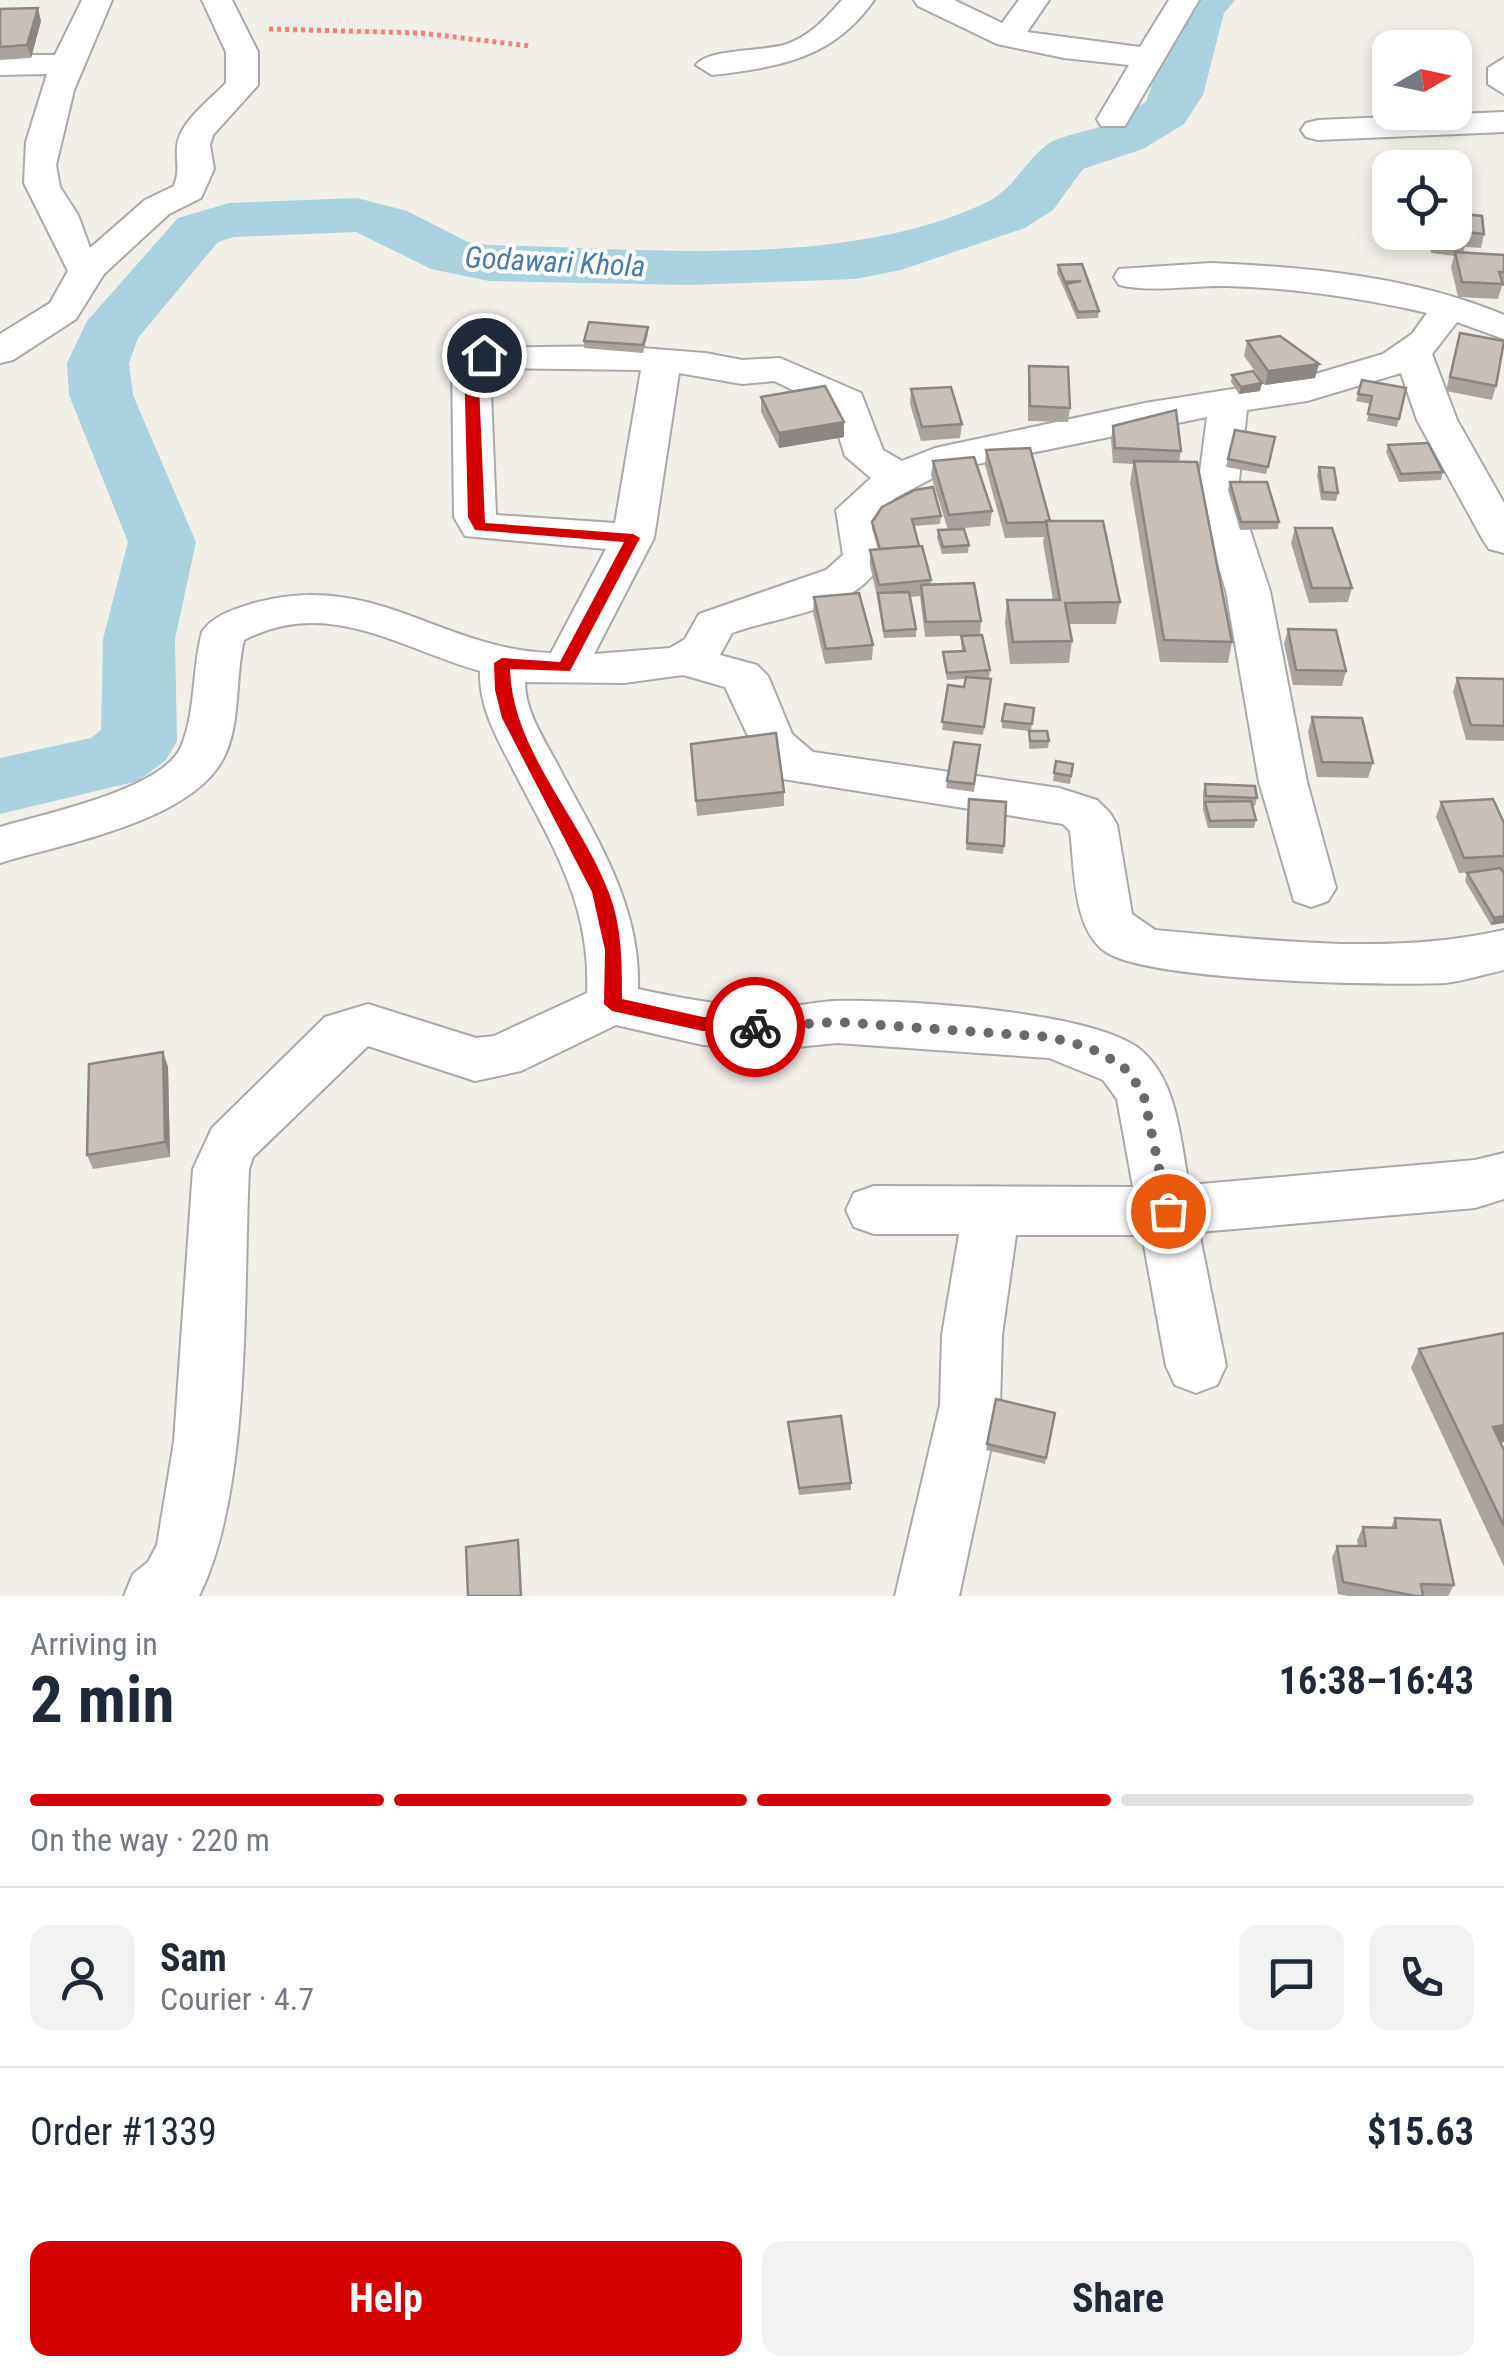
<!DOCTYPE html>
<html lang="en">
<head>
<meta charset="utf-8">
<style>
	:root { --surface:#fff; --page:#f2f2f3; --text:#1f2937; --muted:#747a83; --line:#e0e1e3; --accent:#d40000 }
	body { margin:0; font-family:"Roboto Condensed",sans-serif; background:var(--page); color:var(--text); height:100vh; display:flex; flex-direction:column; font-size:38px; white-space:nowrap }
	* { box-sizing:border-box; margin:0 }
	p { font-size:32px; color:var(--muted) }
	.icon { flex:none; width:55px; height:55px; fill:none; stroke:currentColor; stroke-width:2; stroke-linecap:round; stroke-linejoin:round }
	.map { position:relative; height:1596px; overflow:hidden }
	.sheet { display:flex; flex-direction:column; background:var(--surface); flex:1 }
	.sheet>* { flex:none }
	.needle { width:65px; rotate:81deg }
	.fabs { position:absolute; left:1372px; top:30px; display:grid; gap:20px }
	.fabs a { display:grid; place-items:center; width:100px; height:100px; border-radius:20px; background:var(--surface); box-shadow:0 5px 15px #0003; font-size:50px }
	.pin { position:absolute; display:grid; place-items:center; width:85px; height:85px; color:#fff; margin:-42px; border:5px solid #fff; border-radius:50%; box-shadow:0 2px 10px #0007 }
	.courier { position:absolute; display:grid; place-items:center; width:100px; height:100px; margin:-50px; border:8px solid #d40000; border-radius:50%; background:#fff; color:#222; box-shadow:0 2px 12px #0007 }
	.head em { font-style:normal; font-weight:700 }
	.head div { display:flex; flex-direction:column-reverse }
	.head { display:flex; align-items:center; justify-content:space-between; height:170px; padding:0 30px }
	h1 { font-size:65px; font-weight:700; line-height:75px }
	.bar { display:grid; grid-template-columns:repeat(4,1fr); gap:15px 10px; align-content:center; height:120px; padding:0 30px }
	.bar i { height:12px; border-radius:8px; background:var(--line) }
	.bar .selected { background:var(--accent) }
	.bar p { grid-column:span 4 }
	.line { display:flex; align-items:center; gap:25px; padding:0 30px; border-top:2px solid var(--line) }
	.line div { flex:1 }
	.round { display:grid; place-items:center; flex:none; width:105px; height:105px; border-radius:20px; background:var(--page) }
	.button { display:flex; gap:20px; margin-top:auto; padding:20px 30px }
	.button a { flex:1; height:115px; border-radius:20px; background:var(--accent); color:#fff; font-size:40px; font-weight:700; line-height:115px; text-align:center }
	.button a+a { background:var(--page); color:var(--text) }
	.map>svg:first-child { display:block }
</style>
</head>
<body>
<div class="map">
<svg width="1504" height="1596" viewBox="0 0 1504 1596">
	<rect width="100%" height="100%" fill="#f2efe9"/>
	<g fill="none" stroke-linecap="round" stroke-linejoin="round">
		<path fill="#aad3df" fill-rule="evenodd" d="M1181,0H1235L1224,13L1203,95L1184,124L1143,149L1083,169L1053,210L1025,228L901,270L855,279L691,285L489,281L431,269L356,232L234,237L218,242L138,338L129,363L133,395L196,542L175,639L177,741L166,760L138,781L0,814V758L91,738L101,730L103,639L128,542L69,395L67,363L87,321L178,218L229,203L357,198L407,211L468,242L489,245C645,248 839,270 983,204C1012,191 1021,167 1043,148C1058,134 1088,133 1107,124C1120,118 1133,109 1146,102Z"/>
		<defs>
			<g id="minor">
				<path d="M82,0H112L74,90L56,165L60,187L78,215L90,248L145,200L174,186C180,170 176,163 177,147C178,123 211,99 226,83V52L202,0H232L258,52V85L213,135L210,145L214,169L201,198L169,214L104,274L76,319L13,360L0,363V334L50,303L68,271L24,183L26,142L47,74L0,75V55H55Z"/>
				<path d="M842,0H874C833,59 779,67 712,75L696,65C708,48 765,52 787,44C811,35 825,19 842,0Z"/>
				<path d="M914,0H954L1002,23L1019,0H1049L1027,32L1140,47L1169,0H1199L1129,119L1125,126H1101L1097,119L1129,65L1064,58L997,44L918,6Z"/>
				<path d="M1504,58V94L1488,84V68Z"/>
				<path d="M1504,112V132L1318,140L1306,137L1301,130L1306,123L1318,120Z"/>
				<path d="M1211,263C1309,267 1414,277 1504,315V339L1457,322L1432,354L1457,420L1504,503V553L1489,549L1483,540L1417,420L1401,373L1307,401L1247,410L1239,480L1246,518L1270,591L1307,782L1336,888L1328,901L1311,907L1294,901L1259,782L1226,591L1204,518L1199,480L1207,417L948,470L895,498L877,514L886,549C871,610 780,615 732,633L720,655L757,665L768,676L792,734L813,752L1059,788L1097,800L1110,813L1117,825L1132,914L1155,930C1269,940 1392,956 1504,930V970C1485,974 1464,981 1445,983C1385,986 1149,981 1106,952C1072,929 1075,867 1070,831L1063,824L783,779L756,753L725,687L683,675L624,683L525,682C525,710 542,736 555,760C594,835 641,903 638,989C684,999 728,1007 774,1007C795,1007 815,1002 835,1001C898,999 1097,1011 1142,1051C1178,1083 1180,1140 1189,1185L1475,1160L1504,1153V1199L1475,1208L1199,1232L1226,1366L1217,1385L1196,1393L1175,1385L1166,1366L1142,1235H1016L1002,1335L1000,1405L959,1596H895L940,1405L942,1335L959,1234H874L854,1227L846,1210L854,1193L874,1186L1133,1187L1117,1099L1103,1080L1049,1058L837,1043L776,1049L703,1045L616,1025L521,1071L475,1081L368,1046L253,1157L249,1169C243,1290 252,1490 199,1596H124L133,1574L148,1562L157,1545L174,1442L193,1169L212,1128L325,1017L368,1004L476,1038L494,1036L587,993C591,905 553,847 514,771C498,739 479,709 480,671C399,648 328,596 244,640C235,677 241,720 225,755C195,821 65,843 0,863V827C43,814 162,790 181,747C196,712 192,669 202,632C213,615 235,609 254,603C375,570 439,649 551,653L606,549L465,536L454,517L452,361L462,348L616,346L705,353L742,360L780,358L861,393L883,450L902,461L935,448L1145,403L1302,378L1383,354L1412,334L1427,313C1361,298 1294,288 1227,286C1193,285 1152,293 1119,285L1114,277L1119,269ZM490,368L641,370L615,523L496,515ZM679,373L742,384L774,381L830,408L845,456L871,478L836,510L843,555L826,570L699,614L685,639L670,648L594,654L654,538Z"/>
			</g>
		</defs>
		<use href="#minor" stroke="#a9a9a9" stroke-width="4"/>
		<path stroke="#fa8072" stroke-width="5" stroke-dasharray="4 4" stroke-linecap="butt" d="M269,29L421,33L530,46"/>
		<use href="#minor" fill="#fff" fill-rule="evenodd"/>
	</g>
	<g fill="#aba49e">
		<path d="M0,9L41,21L31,58L0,60Z"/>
		<path d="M1455,69L1470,92L1468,99L1455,98Z"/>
		<path d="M1455,213L1484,234L1481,248L1465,247L1463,253L1504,255V286H1502L1498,299L1458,297L1451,267L1454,256L1431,253L1429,232H1455Z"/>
		<path d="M1058,265L1099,311L1098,318L1077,319L1057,273Z"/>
		<path d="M648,327V334L643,353L584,348V341Z"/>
		<path d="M1247,341L1319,364L1315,378L1265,385L1244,356Z"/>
		<path d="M1456,347L1496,386L1492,400L1446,391Z"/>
		<path d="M1029,366L1070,408L1068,422L1028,421V380Z"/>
		<path d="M1232,375L1260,391L1239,394L1231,382Z"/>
		<path d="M1362,380L1406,388L1397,427L1367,421L1371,404L1356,401Z"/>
		<path d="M911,389L962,424L960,438L921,441L910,404Z"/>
		<path d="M761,397L844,422V437L779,448L761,412Z"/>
		<path d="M1113,426L1181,451L1179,462L1232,642L1228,663L1160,662L1130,483L1133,464L1113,463L1111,440Z"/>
		<path d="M1235,430L1275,437L1266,474L1226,467Z"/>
		<path d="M1388,445L1443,472L1441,480L1399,482L1386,452Z"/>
		<path d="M986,450L1050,521L1120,602L1116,624H1069L1072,641L1069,663L1010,664L1005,622L1007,600H1053L1043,542L1044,537L1005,538L985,465Z"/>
		<path d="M933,461L992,511L990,526L951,529L969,545L968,553L942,554L937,538L938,530H948L931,475Z"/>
		<path d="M1319,467L1338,493L1336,501L1321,500L1317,475Z"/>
		<path d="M1230,482L1279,522L1278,529L1240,530L1228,490Z"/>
		<path d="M941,516L940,524L914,526L931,580V584L981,621L980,635L925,637L920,596L910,597L916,629V637L884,638L877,597L870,565V550L878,549L872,529V522Z"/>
		<path d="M1295,528L1352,588L1348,602L1309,603L1291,543Z"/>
		<path d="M814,597L873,645L872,660L825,664L813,612Z"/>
		<path d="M1288,629L1346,671L1342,686L1293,685L1284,644Z"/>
		<path d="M961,636L990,670L989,678H981L991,679L983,735L942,730L948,685L964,687L965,679L947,680L943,660V652L962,651L961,644Z"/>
		<path d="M1457,678L1504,679V741L1466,740L1453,692Z"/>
		<path d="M1312,717L1373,763L1368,778L1317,777L1308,732Z"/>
		<path d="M1002,721L1032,724L1031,731L1049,741L1048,748L1029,749V731L1002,728Z"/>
		<path d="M954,742L980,745L974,792L946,788Z"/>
		<path d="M691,744L784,792V806L697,816Z"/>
		<path d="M1056,761L1073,764L1070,784L1053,781Z"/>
		<path d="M1205,784L1257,798L1255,806L1252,805L1256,820L1254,828H1208L1203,810V792Z"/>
		<path d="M969,799L1004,846L1003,854L966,850Z"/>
		<path d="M1441,802L1504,823V871H1502L1504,923L1491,925L1465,881L1467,873L1472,872L1459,873L1436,817Z"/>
		<path d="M163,1052L168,1067L170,1157L93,1169L87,1155Z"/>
		<path d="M1419,1349L1504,1442L1501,1443L1504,1450V1567L1411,1368Z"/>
		<path d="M996,1399L1046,1458L1045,1464L986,1450Z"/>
		<path d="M788,1422L851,1483V1490L799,1495Z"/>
		<path d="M1395,1518L1454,1585L1448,1596H1348L1338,1594L1332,1558L1337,1546H1358L1357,1540L1363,1527L1391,1528Z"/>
	</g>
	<g fill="#8b8681">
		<path d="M38,8L41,21L31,58L27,45Z"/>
		<path d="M1319,364L1315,378L1265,385L1268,371Z"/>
		<path d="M1262,383L1260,391L1239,394L1241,387Z"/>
		<path d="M844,422V437L779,448V433Z"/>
		<path d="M1504,916V923L1491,925L1494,918Z"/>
		<path d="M163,1052L168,1067L170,1157L165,1142Z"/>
		<path d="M1504,1425V1442L1483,1446L1493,1427Z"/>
	</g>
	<g fill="#c7bfb8" stroke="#8b8681" stroke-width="2.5">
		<path d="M38,8L27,45L0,47V9Z"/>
		<path d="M1455,69H1460L1470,92L1455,91Z"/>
		<path d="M1455,213L1482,216L1484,234L1465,232L1466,242L1435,239L1434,232H1455Z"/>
		<path d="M1455,252L1504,255V272H1499L1503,284L1462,282Z"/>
		<path d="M1082,264L1099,311L1078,312L1066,284L1081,281L1065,282L1058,265Z"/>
		<path d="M589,322L648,327L643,345L584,341Z"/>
		<path d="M1460,333L1504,341L1496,386L1450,377Z"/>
		<path d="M1280,336L1319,364L1268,371L1247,341Z"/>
		<path d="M1029,366L1068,367L1070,408L1030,406Z"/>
		<path d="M1253,371L1262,383L1241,387L1232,375Z"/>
		<path d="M1362,380L1406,388L1399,419L1368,414L1372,396L1358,394Z"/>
		<path d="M825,386L844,422L779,433L761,397Z"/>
		<path d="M951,387L962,424L922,427L911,389Z"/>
		<path d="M1176,410L1181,451L1115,448L1113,426Z"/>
		<path d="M1235,430L1275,437L1268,467L1228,459Z"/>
		<path d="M1428,443L1443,472L1401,474L1388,445Z"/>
		<path d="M1030,448L1050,521H1046V522L1007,523L986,450Z"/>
		<path d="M974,457L992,511L949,515L933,461Z"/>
		<path d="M1134,461L1197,462L1232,642L1164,640Z"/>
		<path d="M1319,467L1334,468L1338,493L1323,492Z"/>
		<path d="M1230,482H1267L1279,522H1241Z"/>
		<path d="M933,487L941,516L912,519L919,546L880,549L872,522L882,507L915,490Z"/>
		<path d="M1046,521H1103L1120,602L1065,603L1072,641L1013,642L1007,600H1060Z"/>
		<path d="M1295,528H1332L1352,588H1312Z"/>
		<path d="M964,529L969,545L943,547L938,530Z"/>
		<path d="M922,546L931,580L879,585L870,550Z"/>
		<path d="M974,583L981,621L926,622L921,585Z"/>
		<path d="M909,592L916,629L884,631L878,593Z"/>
		<path d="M859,593L873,645L826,649L814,597Z"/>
		<path d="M1288,629L1336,630L1346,671L1296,670Z"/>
		<path d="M982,635L990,670L947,673L943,652L965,651L961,636Z"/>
		<path d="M966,677L991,679L984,727L942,722L948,685L964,687Z"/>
		<path d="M1457,678L1504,679V726L1471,725Z"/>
		<path d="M1005,704L1034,708L1032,724L1002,721Z"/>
		<path d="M1312,717L1362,718L1373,763L1322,762Z"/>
		<path d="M1029,731H1047L1049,741H1030Z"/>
		<path d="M776,733L784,792L696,801L691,744Z"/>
		<path d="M954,742L980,745L974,784L947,781Z"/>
		<path d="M1056,761L1073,764L1071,776L1054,773Z"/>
		<path d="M1205,784L1255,786L1257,798L1206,796Z"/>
		<path d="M969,799L1006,802L1004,846L967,843Z"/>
		<path d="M1493,799L1504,823V856L1464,858L1441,802Z"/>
		<path d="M1251,801L1256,820L1210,821L1205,802Z"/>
		<path d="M1500,868L1504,873V916L1494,918L1467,873Z"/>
		<path d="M163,1052L165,1142L87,1155L89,1064Z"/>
		<path d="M1504,1333V1425L1493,1427L1504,1450V1526L1419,1349Z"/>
		<path d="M996,1399L1055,1413L1046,1458L987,1444Z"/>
		<path d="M841,1416L851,1483L799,1488L788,1422Z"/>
		<path d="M1395,1518L1440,1520L1454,1585L1421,1584L1423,1596H1416L1343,1582L1337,1546H1366L1363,1527L1396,1528Z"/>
		<path d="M518,1540L521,1596H468L466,1547Z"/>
	</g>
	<path fill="#d40000" d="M484,351L490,355L478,362L485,523L633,534L640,538L570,671L510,669C512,750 581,818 609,893C622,927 622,963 622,999L703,1017L755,1019L761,1022V1032L703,1031L612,1011L604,1004L605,950L592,892L502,718L495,690L494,663L502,658L560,662L624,542L475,530L468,517L464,360Z"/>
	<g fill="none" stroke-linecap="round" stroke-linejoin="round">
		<path stroke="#6b6a68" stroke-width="10" stroke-dasharray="0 18" d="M755,1027L837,1022L1049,1037L1088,1047L1122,1065L1143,1092L1168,1211"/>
	</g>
	<g text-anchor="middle" stroke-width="8" stroke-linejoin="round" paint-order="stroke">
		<g font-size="30" font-style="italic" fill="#4a7aab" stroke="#fff">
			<text transform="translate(555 262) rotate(3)" y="10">Godawari Khola</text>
		</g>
	</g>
</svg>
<div class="fabs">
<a><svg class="needle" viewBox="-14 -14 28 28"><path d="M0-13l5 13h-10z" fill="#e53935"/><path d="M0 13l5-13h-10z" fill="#747a83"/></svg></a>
<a><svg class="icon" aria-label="locate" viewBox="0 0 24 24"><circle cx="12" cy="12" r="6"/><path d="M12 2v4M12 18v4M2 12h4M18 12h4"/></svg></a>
</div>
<div class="pin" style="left:1168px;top:1211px;background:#ea580c"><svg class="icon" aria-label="bag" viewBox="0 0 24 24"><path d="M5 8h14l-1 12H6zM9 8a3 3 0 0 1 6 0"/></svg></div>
<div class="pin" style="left:484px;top:355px;background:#1f2937"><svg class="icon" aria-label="home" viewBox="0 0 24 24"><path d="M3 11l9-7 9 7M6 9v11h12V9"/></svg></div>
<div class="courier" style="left:755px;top:1027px"><svg class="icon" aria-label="bike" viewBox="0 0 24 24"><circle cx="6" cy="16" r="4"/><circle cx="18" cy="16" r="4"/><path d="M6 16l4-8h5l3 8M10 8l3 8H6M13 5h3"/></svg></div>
</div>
<section class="sheet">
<div class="head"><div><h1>2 min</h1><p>Arriving in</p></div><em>16:38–16:43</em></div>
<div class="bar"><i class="selected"></i><i class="selected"></i><i class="selected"></i><i></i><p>On the way · 220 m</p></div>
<div class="line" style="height:180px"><a class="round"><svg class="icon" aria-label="person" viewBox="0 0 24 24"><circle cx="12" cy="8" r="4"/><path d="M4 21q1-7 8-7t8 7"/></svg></a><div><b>Sam</b><p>Courier · 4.7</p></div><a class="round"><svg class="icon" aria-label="chat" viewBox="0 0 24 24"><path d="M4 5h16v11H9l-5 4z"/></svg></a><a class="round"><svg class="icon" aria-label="phone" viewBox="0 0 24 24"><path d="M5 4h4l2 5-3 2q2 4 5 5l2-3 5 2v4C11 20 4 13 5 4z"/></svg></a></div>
<div class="line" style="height:130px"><div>Order #1339</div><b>$15.63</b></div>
<div class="button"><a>Help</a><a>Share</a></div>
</section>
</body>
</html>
